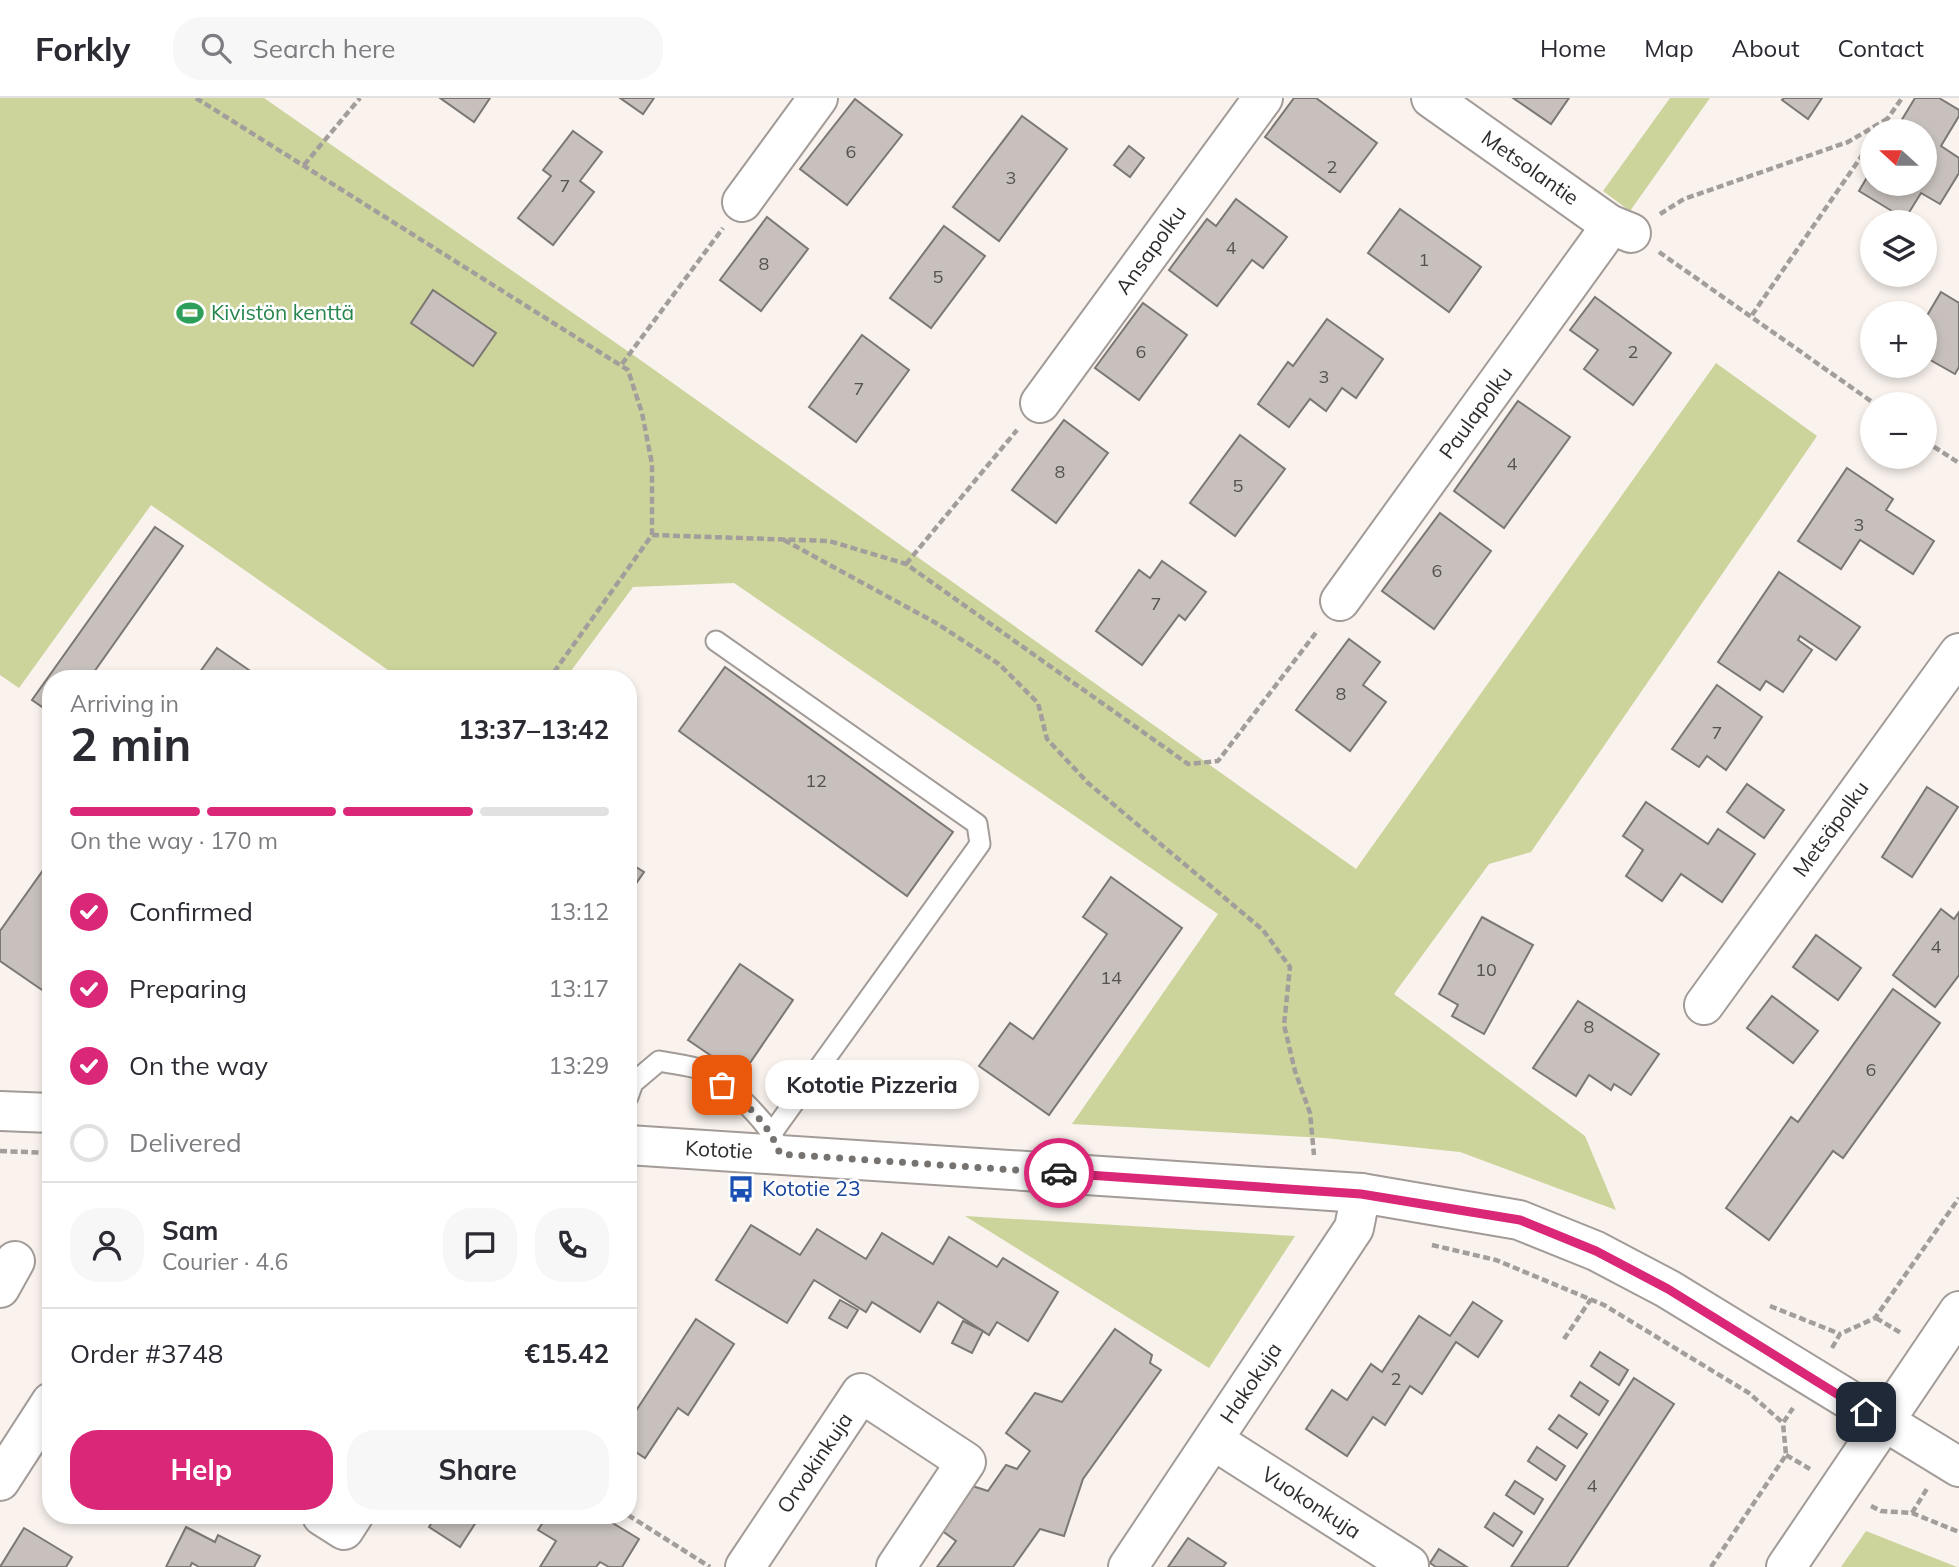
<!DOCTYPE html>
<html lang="en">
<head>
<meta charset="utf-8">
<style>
	:root { --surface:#fff; --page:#f7f7f7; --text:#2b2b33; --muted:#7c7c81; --line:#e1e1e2; --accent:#db2777 }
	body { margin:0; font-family:Mulish,sans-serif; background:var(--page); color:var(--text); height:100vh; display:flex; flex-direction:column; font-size:26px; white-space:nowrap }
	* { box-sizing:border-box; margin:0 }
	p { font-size:23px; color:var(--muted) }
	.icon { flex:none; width:38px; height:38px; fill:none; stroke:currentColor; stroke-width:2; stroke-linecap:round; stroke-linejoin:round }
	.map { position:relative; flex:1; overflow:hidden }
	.drawer { position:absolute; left:42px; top:572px; width:595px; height:854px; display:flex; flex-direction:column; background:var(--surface); border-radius:28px; box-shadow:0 4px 10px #0003 }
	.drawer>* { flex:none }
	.needle { width:46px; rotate:291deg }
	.controls { position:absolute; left:1860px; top:21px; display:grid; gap:14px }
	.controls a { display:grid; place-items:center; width:77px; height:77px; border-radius:50%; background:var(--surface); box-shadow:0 4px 10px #0003; font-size:35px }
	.pin { position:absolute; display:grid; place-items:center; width:60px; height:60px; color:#fff; margin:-30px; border-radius:14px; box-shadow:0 4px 10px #0006 }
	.courier { position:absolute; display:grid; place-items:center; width:70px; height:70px; margin:-35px; border:5px solid #db2777; border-radius:50%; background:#fff; color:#222; box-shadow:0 2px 9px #0007 }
	.bubble { position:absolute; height:49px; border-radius:24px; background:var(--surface); box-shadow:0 4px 10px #0003; font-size:23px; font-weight:700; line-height:49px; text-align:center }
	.head em { font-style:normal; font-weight:700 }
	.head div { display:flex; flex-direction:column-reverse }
	.head { display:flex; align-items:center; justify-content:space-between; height:119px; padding:0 28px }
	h1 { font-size:46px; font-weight:700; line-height:52px }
	.bar { display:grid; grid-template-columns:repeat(4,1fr); gap:10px 7px; align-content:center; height:84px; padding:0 28px }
	.bar i { height:9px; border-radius:5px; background:var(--line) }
	.bar .selected { background:var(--accent) }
	.bar p { grid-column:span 4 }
	.line { display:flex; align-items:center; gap:18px; padding:0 28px; border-top:2px solid var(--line) }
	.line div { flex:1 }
	.round { display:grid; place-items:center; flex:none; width:74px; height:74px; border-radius:28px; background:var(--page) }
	ol { padding:0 28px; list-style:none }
	li { display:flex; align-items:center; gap:21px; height:77px }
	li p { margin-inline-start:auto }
	li .icon { padding:7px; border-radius:50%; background:var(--accent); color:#fff; stroke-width:4 }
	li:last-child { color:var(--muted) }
	li i { width:38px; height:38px; border:4px solid var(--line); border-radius:50% }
	.cta { display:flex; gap:14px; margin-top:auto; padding:14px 28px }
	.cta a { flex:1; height:80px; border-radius:28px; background:var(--accent); color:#fff; font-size:28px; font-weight:700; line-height:80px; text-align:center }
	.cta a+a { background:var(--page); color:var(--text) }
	header { display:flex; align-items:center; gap:42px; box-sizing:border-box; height:98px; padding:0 35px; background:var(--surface); border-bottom:2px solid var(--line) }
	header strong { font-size:33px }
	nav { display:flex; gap:38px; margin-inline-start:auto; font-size:24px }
	.search { width:490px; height:63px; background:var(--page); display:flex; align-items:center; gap:18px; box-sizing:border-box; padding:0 24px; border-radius:28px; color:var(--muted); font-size:26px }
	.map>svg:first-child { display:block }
</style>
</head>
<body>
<header>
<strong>Forkly</strong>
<div class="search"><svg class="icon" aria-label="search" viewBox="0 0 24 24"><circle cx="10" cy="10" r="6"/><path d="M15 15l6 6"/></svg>Search here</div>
<nav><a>Home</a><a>Map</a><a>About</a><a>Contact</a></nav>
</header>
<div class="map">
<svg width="1959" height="1469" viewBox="0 0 1959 1469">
	<rect width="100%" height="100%" fill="#f9f2ed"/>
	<g fill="#ccd49c">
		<path d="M0,0H264L639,261L1356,771L1716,265L1817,338L1531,754L1489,766L1394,896L1585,1038L1616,1112L1460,1054L1325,1040L1072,1026L1218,816L734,485L633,489L565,581H401L151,407L19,590L0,577Z"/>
		<path d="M1670,0H1710L1630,113L1603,93Z"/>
		<path d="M965,1118L1295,1138L1209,1270Z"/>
		<path d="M1866,1433L1957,1469H1841Z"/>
	</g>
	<g fill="#c7c0bc" stroke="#7d7773" stroke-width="2">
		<path d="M440,0H490L474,24Z"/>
		<path d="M620,0H654L643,16Z"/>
		<path d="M1294,0H1316L1377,45L1340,94L1265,39Z"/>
		<path d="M1513,0H1569L1551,26Z"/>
		<path d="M1784,0H1822L1808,21L1782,2Z"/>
		<path d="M1915,0H1939L1959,12V18L1941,48L1959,60V75L1940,106L1921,95L1905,121L1859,93L1872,71V86H1925V33H1895Z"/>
		<path d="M855,1L902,37L847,107L800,71Z"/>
		<path d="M1022,18L1067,51L999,143L953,109Z"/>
		<path d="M573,33L602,54L580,83L594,94L553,147L518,120L551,78L543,72Z"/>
		<path d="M1129,48L1144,60L1130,79L1114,67Z"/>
		<path d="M1236,101L1287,139L1263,170L1252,162L1217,208L1169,172L1207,121L1216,128Z"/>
		<path d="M1400,111L1481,169L1449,214L1368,155Z"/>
		<path d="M767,119L808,151L761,213L720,182Z"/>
		<path d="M944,128L985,158L931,230L890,200Z"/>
		<path d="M433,192L496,235L473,268L411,225Z"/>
		<path d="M1941,194L1959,205V269L1955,276L1925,259V221Z"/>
		<path d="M1595,199L1671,255L1633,307L1584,271L1598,252L1570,232Z"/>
		<path d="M1143,205L1187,237L1139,302L1095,270Z"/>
		<path d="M1327,221L1383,261L1356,300L1342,290L1326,313L1310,301L1289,329L1258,306L1288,264L1293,268Z"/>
		<path d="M862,237L909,272L856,344L809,309Z"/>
		<path d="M1518,303L1570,339L1504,430L1454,393Z"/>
		<path d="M1064,322L1108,355L1056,425L1012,392Z"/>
		<path d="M1240,337L1285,371L1235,438L1190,405Z"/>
		<path d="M1847,370L1893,401L1886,412L1934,443L1913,476L1860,442L1841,471L1798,443Z"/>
		<path d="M1440,415L1491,453L1434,531L1382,493Z"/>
		<path d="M155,429L183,448L89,581H51V615L32,602Z"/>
		<path d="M1162,463L1206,494L1185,522L1179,517L1142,567L1096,533L1139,472L1150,480Z"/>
		<path d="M1779,474L1860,529L1836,562L1800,538L1798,542L1812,552L1783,594L1766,583L1760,592L1718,564Z"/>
		<path d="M1349,541L1380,564L1363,587L1386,604L1350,653L1296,612Z"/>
		<path d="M217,550L262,581H195Z"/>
		<path d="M725,569L953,734L907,798L679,633Z"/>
		<path d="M1717,587L1762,619L1726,672L1707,658L1699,669L1672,651Z"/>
		<path d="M1747,686L1784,712L1764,740L1727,714Z"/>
		<path d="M1927,689L1958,709L1912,779L1882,759Z"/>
		<path d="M1646,704L1708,746L1718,731L1755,756L1722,804L1681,776L1662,803L1626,778L1643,752L1623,738Z"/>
		<path d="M51,761V880L42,892L0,863V833Z"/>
		<path d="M628,764L644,774L628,797Z"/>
		<path d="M1111,779L1182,830L1049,1017L979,968L1010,925L1033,941L1107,836L1083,819Z"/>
		<path d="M1941,811L1954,821L1959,814V877L1935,909L1893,877Z"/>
		<path d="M1482,819L1533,847L1484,936L1452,918L1458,907L1439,896Z"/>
		<path d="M1816,837L1861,870L1838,902L1793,869Z"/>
		<path d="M740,866L793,902L741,978L688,942Z"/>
		<path d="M1893,891L1940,925L1843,1060L1833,1053L1769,1142L1726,1110L1791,1019L1798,1024Z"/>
		<path d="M1772,898L1818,933L1793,965L1747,930Z"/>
		<path d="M1578,903L1659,956L1631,997L1614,986L1611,992L1589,977L1576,998L1533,970Z"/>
		<path d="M751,1127L800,1157L817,1131L866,1161L882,1135L933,1166L949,1139L997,1169L1003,1160L1058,1194L1028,1243L997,1224L989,1237L938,1204L920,1234L872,1204L866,1214L814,1182L787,1225L716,1182Z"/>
		<path d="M840,1202L858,1212L847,1230L829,1220Z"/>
		<path d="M1473,1204L1502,1223L1478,1259L1456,1244L1422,1296L1410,1288L1385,1327L1373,1319L1347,1358L1306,1331L1332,1292L1347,1302L1371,1266L1382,1274L1419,1218L1450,1238Z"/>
		<path d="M696,1221L734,1246L688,1317L678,1310L645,1360L628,1349V1325Z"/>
		<path d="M963,1223L983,1233L972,1255L952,1245Z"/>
		<path d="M1115,1231L1152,1257L1150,1265L1161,1272L1083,1381L1064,1438L1040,1431L1013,1469H937L956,1443L930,1424L960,1384L988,1393L1006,1367L1017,1371L1030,1353L1006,1335L1035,1295L1062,1304Z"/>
		<path d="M1600,1254L1628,1272L1619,1287L1591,1268Z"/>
		<path d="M1634,1280L1674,1306L1567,1469H1511Z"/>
		<path d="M1580,1284L1608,1303L1599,1317L1571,1298Z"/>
		<path d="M1559,1317L1587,1336L1577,1350L1549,1331Z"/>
		<path d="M1537,1349L1565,1368L1556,1382L1528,1363Z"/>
		<path d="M1515,1383L1543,1401L1534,1416L1506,1397Z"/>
		<path d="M1494,1415L1522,1434L1513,1448L1485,1429Z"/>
		<path d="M436,1418H480L460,1449L429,1429Z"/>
		<path d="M547,1418H601L639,1441L622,1469H609L600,1464L596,1469H540L556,1443L538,1432Z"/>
		<path d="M186,1429L215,1444L218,1437L260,1458L254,1469H199L192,1465L190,1469H166Z"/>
		<path d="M24,1430L72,1459L66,1469H0Z"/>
		<path d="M1188,1440L1226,1465L1223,1469H1168Z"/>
		<path d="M1439,1451L1467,1469H1436L1430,1465Z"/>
	</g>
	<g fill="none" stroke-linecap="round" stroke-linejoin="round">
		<defs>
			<g id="lane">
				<path d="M716,543L977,726L980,746L772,1035"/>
				<path d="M628,999L633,985L659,963C673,966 690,967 702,972C724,981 768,1024 776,1045"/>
			</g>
			<g id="street">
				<path d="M1431,0L1609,126L1631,135"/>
				<path d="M742,104L818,0"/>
				<path d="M1040,305L1263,0"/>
				<path d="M1340,503L1602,140L1609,126"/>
				<path d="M1704,907L1959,555"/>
				<path d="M0,1190L15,1163"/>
				<path d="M1213,1342L1409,1467"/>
				<path d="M0,1383L51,1304"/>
				<path d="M322,1418L344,1432L353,1418"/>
				<path d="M745,1469L861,1295L966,1364L896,1469"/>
				<path d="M1128,1469L1354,1130L1361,1095"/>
			</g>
			<g id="secondary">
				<path d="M0,1013L51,1015"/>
				<path d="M628,1047L1361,1095L1519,1122L1596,1153L1668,1191L1959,1369"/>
				<path d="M1786,1469L1959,1213"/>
			</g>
		</defs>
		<use href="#lane" stroke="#a29b97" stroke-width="23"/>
		<use href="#street" stroke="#a29b97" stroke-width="42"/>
		<use href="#secondary" stroke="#a29b97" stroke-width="42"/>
		<g stroke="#a39e9b" stroke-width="4.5" stroke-dasharray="7 3.5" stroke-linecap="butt">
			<path d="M196,0L628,272L642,315L652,366V437L549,581"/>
			<path d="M1879,33L1902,0"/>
			<path d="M304,67L360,0"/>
			<path d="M1660,116L1684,101L1848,44L1887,21"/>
			<path d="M1659,154L1875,306"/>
			<path d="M1752,217L1872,43"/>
			<path d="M622,266L723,130"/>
			<path d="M1925,343L1959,365"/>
			<path d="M652,437L829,443L906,466L1188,666L1218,663L1318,532"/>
			<path d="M784,442L936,525L999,566L1038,605L1047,641L1088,685L1263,832L1290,869L1284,927L1295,973L1310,1015L1314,1057"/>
			<path d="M906,466L1017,332"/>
			<path d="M0,1053L51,1055"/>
			<path d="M1432,1147L1496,1162L1604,1207L1749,1295L1783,1325"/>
			<path d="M1770,1208L1840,1236"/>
			<path d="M1876,1220L1901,1235"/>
			<path d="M1564,1241L1591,1201"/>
			<path d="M1832,1250L1840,1236L1875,1220L1959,1100"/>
			<path d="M1786,1357L1810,1371"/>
			<path d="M1871,1408L1881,1413L1912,1415L1959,1434"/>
			<path d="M1912,1415L1928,1389"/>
			<path d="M628,1417L710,1469"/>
			<path d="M1711,1469L1786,1357L1783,1325L1793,1310"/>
		</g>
		<use href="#lane" stroke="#fff" stroke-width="19"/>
		<use href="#street" stroke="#fff" stroke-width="38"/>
		<use href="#secondary" stroke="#fff" stroke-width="38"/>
	</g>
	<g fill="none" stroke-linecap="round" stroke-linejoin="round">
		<path stroke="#76726f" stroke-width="7" stroke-dasharray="0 12.6" d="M722,987C747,1006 769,1026 780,1056L1059,1075"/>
		<path stroke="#db2777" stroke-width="9" d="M1059,1075L1361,1096L1520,1122L1596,1153L1668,1191L1866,1314"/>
	</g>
	<defs>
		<symbol id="stadium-bare" viewBox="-9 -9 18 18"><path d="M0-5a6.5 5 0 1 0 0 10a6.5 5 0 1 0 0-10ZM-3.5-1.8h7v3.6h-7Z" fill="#2e9e5b" stroke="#fff" stroke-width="2.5" paint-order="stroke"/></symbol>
		<symbol id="bus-bare" viewBox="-9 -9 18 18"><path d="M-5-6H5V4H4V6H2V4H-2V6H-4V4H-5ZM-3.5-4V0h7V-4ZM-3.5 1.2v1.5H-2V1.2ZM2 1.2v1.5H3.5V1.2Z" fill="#1a4fb4" stroke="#fff" stroke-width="2.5" paint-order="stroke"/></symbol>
	</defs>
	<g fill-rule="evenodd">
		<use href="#stadium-bare" x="171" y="196" width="38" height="38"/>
		<use href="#bus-bare" x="722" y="1072" width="38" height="38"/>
	</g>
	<g text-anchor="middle" stroke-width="5" stroke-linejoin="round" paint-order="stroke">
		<g font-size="18" fill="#55524f">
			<text x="851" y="60">6</text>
			<text x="1332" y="75">2</text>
			<text x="1011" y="86">3</text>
			<text x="565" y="94">7</text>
			<text x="1231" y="156">4</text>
			<text x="1424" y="168">1</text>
			<text x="764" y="172">8</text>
			<text x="938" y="185">5</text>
			<text x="1141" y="260">6</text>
			<text x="1633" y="260">2</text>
			<text x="1324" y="285">3</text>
			<text x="859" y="297">7</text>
			<text x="1512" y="372">4</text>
			<text x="1060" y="380">8</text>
			<text x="1238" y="394">5</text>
			<text x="1859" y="433">3</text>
			<text x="1437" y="479">6</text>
			<text x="1156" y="512">7</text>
			<text x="1341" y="602">8</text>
			<text x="1717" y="641">7</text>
			<text x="816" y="689">12</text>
			<text x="1936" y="855">4</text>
			<text x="1486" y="878">10</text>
			<text x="1111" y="886">14</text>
			<text x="1589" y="935">8</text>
			<text x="1871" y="978">6</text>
			<text x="1396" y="1287">2</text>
			<text x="1592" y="1394">4</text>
		</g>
		<g font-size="21" fill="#2f2d2b" stroke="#fff">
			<text transform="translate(1530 70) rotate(35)" y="7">Metsolantie</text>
			<text transform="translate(1151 152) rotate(-54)" y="7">Ansapolku</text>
			<text transform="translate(1476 315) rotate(-54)" y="7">Paulapolku</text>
			<text transform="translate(1831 731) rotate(-54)" y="7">Metsäpolku</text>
			<text transform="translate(719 1052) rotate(3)" y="7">Kototie</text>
			<text transform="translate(1251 1285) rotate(-56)" y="7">Hakokuja</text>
			<text transform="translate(815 1365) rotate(-56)" y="7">Orvokinkuja</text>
			<text transform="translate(1311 1405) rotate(33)" y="7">Vuokonkuja</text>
		</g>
		<g font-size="21" fill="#27864d" stroke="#fff" text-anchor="start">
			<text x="211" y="222">Kivistön kenttä</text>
		</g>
		<g font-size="21" fill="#164399" stroke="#fff" text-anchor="start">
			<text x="762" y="1098">Kototie 23</text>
		</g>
	</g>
</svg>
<div class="controls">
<a><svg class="needle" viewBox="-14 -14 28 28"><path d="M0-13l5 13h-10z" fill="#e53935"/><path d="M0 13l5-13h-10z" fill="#7c7c81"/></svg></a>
<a><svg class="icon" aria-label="layers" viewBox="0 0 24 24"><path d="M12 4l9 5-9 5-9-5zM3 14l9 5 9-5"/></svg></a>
<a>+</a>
<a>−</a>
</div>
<div class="pin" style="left:722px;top:987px;background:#ea580c"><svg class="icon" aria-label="bag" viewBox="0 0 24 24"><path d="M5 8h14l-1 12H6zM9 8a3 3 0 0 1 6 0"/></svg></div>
<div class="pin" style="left:1866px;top:1314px;background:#1f2937"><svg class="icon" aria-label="home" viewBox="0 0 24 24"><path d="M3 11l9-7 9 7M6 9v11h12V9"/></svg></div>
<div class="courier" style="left:1059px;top:1075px"><svg class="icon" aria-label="car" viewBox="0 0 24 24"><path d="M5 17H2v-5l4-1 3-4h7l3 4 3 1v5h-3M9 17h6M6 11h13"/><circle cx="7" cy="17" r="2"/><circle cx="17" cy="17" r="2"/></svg></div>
<div class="bubble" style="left:765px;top:962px;width:214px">Kototie Pizzeria</div>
<section class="drawer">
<div class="head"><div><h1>2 min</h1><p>Arriving in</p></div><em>13:37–13:42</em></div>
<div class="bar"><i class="selected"></i><i class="selected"></i><i class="selected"></i><i></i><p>On the way · 170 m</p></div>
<ol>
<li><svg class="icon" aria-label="check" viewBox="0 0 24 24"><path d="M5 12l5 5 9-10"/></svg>Confirmed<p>13:12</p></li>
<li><svg class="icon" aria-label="check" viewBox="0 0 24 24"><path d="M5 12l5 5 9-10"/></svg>Preparing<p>13:17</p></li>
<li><svg class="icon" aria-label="check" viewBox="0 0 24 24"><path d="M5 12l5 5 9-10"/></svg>On the way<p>13:29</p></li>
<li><i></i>Delivered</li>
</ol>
<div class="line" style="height:126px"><a class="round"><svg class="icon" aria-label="person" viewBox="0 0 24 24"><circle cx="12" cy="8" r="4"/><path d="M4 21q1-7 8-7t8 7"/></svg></a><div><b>Sam</b><p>Courier · 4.6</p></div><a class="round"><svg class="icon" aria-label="chat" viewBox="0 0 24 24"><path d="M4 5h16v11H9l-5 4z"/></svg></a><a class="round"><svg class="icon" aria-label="phone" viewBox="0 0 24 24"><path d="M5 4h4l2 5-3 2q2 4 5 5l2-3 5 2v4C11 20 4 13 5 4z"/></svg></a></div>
<div class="line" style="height:91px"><div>Order #3748</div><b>€15.42</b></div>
<div class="cta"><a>Help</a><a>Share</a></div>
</section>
</div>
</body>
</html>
